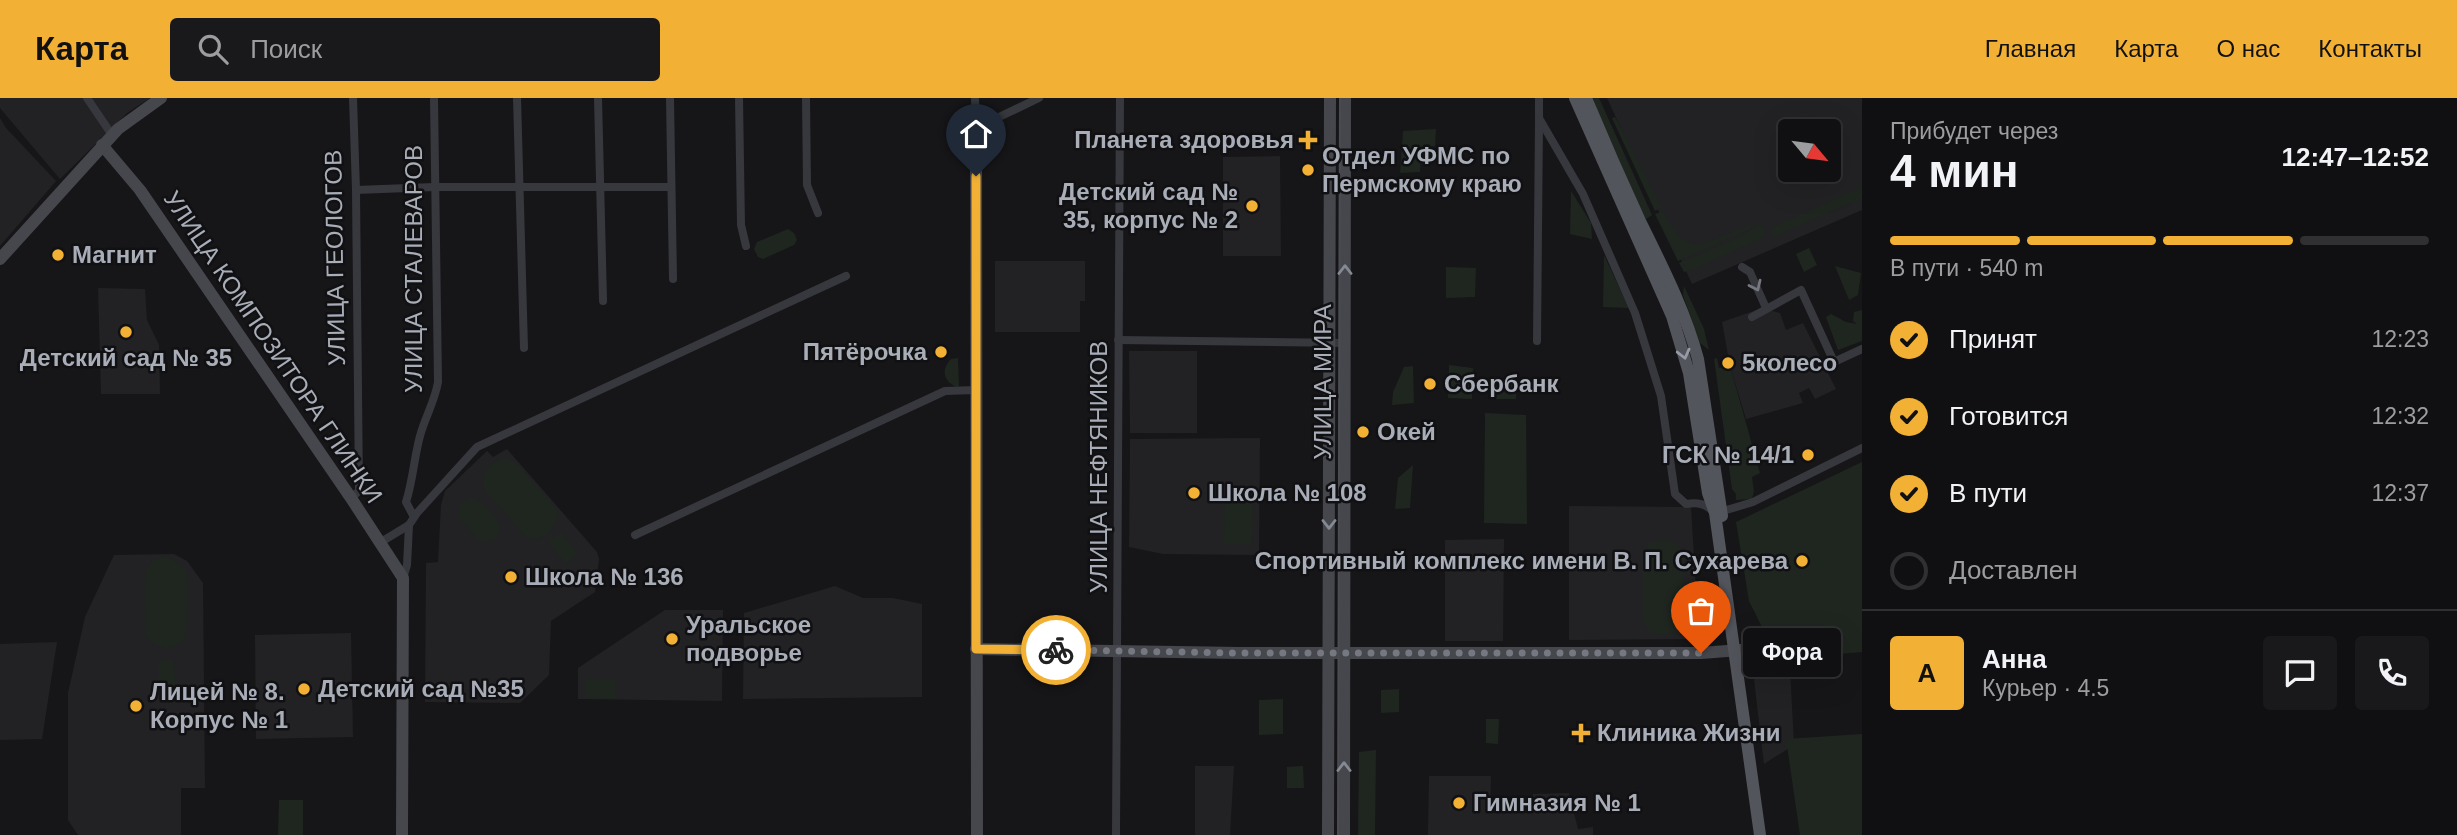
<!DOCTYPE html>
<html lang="ru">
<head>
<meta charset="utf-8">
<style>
	:root { --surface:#101012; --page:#19191b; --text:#f1f3f6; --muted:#9c9d9f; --line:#303032; --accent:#f2b134 }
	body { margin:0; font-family:Helvetica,sans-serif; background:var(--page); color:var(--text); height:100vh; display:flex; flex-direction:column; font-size:26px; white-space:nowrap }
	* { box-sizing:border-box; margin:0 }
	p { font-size:23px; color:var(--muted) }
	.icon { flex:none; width:38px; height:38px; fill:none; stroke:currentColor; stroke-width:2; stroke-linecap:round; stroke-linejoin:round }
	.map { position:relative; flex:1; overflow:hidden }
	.sheet { display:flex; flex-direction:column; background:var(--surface); width:595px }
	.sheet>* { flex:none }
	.needle { width:46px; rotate:119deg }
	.controls { position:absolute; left:1778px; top:21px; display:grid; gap:14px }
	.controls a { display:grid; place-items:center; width:63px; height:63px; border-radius:7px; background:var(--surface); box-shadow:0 7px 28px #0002,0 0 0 2px var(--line); font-size:35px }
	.pin { position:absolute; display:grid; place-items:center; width:60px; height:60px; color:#fff; margin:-72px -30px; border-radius:50% 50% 50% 0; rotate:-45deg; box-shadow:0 0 7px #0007 }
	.pin .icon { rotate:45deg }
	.courier { position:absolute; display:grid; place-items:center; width:70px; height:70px; margin:-35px; border:5px solid #f2b134; border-radius:50%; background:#fff; color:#222; box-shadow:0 2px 9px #0007 }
	.bubble { position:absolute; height:49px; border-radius:7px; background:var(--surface); box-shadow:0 7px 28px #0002,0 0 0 2px var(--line); font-size:23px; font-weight:700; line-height:49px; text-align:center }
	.head em { font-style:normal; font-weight:700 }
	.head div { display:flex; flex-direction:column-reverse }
	.head { display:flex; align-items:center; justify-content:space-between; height:119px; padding:0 28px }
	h1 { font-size:46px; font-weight:700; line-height:52px }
	.bar { display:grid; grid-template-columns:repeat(4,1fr); gap:10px 7px; align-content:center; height:84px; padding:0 28px }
	.bar i { height:9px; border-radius:5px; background:var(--line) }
	.bar .on { background:var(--accent) }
	.bar p { grid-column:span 4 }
	.line { display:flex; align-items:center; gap:18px; padding:0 28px; border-top:2px solid var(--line) }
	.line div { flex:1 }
	.round { display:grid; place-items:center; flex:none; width:74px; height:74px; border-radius:7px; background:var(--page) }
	ol { padding:0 28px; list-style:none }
	li { display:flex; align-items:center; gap:21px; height:77px }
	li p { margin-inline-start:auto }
	li .icon { padding:7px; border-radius:50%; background:var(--accent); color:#111; stroke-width:4 }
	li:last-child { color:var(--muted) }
	li i { width:38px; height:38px; border:4px solid var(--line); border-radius:50% }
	header { display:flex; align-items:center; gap:42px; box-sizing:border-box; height:98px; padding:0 35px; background:var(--accent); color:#111 }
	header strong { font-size:33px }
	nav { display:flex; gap:38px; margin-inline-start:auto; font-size:24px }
	.search { width:490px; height:63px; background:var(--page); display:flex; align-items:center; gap:18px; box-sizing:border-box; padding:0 24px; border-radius:7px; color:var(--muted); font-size:26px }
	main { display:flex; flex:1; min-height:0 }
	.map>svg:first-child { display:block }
</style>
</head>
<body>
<header>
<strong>Карта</strong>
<div class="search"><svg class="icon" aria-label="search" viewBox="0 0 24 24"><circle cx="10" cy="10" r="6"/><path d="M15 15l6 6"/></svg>Поиск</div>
<nav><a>Главная</a><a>Карта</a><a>О нас</a><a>Контакты</a></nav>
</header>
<main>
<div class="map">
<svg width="1862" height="737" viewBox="0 0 1862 737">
	<rect width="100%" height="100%" fill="#161618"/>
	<g fill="#222225" fill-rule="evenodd">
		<path d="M0,0H150L127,15L60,81L0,10Z"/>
		<path d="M1607,0H1862V112L1692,186ZM1790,33H1829V72H1790Z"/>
		<path d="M0,20L6,30L56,83L0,148Z"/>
		<path d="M1280,58L1281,158H1223V59Z"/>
		<path d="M995,163H1085V203H1080V234H995Z"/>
		<path d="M98,190L145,191L147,222L159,247L160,296H101Z"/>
		<path d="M1762,210L1780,215L1786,232L1803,225L1836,291L1815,301L1809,290L1799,295L1803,305L1746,321L1730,268L1722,224Z"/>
		<path d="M1129,253H1197V335H1130Z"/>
		<path d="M1260,340L1259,457L1163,456L1129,449L1130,341Z"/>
		<path d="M507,351L597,454L599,461L595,494L551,523L549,577L520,605L425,604L426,465L438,464L441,407L445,393L487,353L493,359Z"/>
		<path d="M1569,408L1691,409L1699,541L1569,542Z"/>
		<path d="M1504,441L1503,543H1445V442Z"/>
		<path d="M174,456L187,463L203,485L205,690H181V737H78L68,722V595L85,519L114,457Z"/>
		<path d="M835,488L863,500H893L922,506V599L743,601L744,515Z"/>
		<path d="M665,512H723L722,603L578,601V570Z"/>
		<path d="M351,535L353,639L256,641L255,537Z"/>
		<path d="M57,544L42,641L0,642V546Z"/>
		<path d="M1790,570L1794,647L1764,666L1753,573Z"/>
		<path d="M1195,668H1234L1230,737H1195Z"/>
		<path d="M1429,678H1491L1490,715L1532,714L1533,696L1569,695L1578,731L1593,729V737H1428Z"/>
	</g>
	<g fill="#1e261f">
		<path d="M1593,0H1599L1652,117L1646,121C1623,84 1608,41 1593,0Z"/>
		<path d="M1615,19L1662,110L1655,113L1612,20Z"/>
		<path d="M1436,31L1435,48L1421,51L1420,74L1400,75L1403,33Z"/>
		<path d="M1862,89V100L1773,139L1771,133L1775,128Z"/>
		<path d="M1571,93L1591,125L1592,141L1570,136Z"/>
		<path d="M1663,113C1673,130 1679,146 1700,147L1761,123L1743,134L1678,163L1655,116Z"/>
		<path d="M1762,125L1765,134L1764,139L1692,172L1684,174L1679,165L1740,139Z"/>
		<path d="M788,131L794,135L797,142L794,147L763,161L758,159L754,151L757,144Z"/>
		<path d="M1809,150L1817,167L1804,174L1796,156Z"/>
		<path d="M1604,157L1629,210L1603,209Z"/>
		<path d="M1835,168L1861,175L1858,197L1849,202Z"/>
		<path d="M1446,169L1476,170L1475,199L1446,200Z"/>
		<path d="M1684,188L1704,231L1709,252L1700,245L1683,197Z"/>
		<path d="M1862,212V243L1838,252L1826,219L1831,216L1846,224L1857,226L1853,223L1854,214Z"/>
		<path d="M958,260L959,288L956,289C943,282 941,272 951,261Z"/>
		<path d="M1717,260L1719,270L1730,268L1760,375L1752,379L1754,393L1752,401L1736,402V396L1732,391L1714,261Z"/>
		<path d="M1449,267L1473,270L1472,301L1448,300Z"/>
		<path d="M1413,268L1414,305L1392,307L1393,294L1404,269Z"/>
		<path d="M1490,284H1516V301H1491Z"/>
		<path d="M1485,315L1526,317L1527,426L1484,425Z"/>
		<path d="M504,360L516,364L557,412C558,429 545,445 527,440L483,390C481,375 490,365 504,360Z"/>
		<path d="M1862,364V554L1778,561L1749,503L1736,424Z"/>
		<path d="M1413,367L1410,410L1395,411L1398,380Z"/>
		<path d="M1225,392H1253L1252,446H1224Z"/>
		<path d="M470,400C481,402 495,416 499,426C502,433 498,438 494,442L480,444L458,418L460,407Z"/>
		<path d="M561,434L578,456L565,466L548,443Z"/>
		<path d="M1663,442L1676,445L1684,457L1683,524L1678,534L1661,537L1650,534L1643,524V457L1650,445Z"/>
		<path d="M164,459C172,461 183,466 186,475C189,483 186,525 186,537L181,545L165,551L146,540L145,474L154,462Z"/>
		<path d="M159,563H174L175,590L159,591Z"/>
		<path d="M586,582H615V601L586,600Z"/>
		<path d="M1399,591V614L1381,615V592Z"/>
		<path d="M1283,601V636L1259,637V602Z"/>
		<path d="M1486,621H1499L1498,646L1486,645Z"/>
		<path d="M1862,631V737H1800L1786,641L1862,636Z"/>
		<path d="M1376,652L1375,737H1358L1359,654Z"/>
		<path d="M1303,668L1304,690H1287V669Z"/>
		<path d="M279,702H303V737H278Z"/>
	</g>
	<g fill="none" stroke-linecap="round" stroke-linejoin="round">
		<g stroke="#37383d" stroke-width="8">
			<path d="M87,0L112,37"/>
			<path d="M517,0L524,250"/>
			<path d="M598,0L603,203"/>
			<path d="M670,0L673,181"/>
			<path d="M739,0L741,127L746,148"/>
			<path d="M806,0L807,87L818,115"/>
			<path d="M975,0L976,30L1039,0"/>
			<path d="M1539,0V20L1583,96L1635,215L1661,298L1675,396L1686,406C1699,404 1706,406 1715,415C1728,412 1740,408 1753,404L1862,350"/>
			<path d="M356,92L434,89H671"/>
			<path d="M1742,169L1750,174L1766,210"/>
			<path d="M1752,219L1801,192L1834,264L1862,251"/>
			<path d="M1118,242L1345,245"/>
			<path d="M1537,243L1539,22"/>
			<path d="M351,400L359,393L356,92L353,0"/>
			<path d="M414,419L406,404C413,382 414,360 420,338C425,319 435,303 438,284L434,0"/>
			<path d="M635,437L945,293L976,292"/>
			<path d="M381,444L409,427L417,415L477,349L846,178"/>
			<path d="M403,480L407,467L409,427"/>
			<path d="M1116,737L1120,0"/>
		</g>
		<g stroke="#45474d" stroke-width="12">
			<path d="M976,30L977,737"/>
			<path d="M102,47L140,92L351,400L403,480L402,737"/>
			<path d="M0,161L118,31L161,0"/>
			<path d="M976,551L1240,555H1701L1740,552"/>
			<path d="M1328,737L1330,0"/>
			<path d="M1344,737L1345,0"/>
		</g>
		<g stroke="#53555c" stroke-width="12">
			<path d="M1575,0L1672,218L1689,275L1708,395L1715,415L1760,737"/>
			<path d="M1586,0C1603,41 1621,82 1640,123C1662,168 1685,212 1698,261L1722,418"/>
		</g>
		<path stroke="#4a4c52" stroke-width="2" d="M1338,737L1340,0"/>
	</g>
	<defs><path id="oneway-chevron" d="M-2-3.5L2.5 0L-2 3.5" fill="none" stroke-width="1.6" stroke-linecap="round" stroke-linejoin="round" transform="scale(1.75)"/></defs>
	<g stroke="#858993">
		<use href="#oneway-chevron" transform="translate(1345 172) rotate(-90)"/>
		<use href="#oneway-chevron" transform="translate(1329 426) rotate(90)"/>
		<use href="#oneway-chevron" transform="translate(1344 669) rotate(-90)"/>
	</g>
	<use stroke="#757881" href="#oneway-chevron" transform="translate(1756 188) rotate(65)"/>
	<use stroke="#979ba6" href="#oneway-chevron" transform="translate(1684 256) rotate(76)"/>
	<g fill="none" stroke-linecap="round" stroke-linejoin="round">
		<path stroke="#757880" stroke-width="7" stroke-dasharray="0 12.6" d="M1056,552L1240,555H1701"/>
		<path stroke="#f2b134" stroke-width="9" d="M976,78V551L1056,552"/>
	</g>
	<g fill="#f2b134" stroke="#111113" stroke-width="2.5">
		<path d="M1304.5 31.5h7v7h7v7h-7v7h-7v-7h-7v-7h7z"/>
		<circle cx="1308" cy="72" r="7"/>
		<circle cx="1252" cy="108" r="7"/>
		<circle cx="58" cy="157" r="7"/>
		<circle cx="126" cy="234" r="7"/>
		<circle cx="941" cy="254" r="7"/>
		<circle cx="1728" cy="265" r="7"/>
		<circle cx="1430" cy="286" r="7"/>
		<circle cx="1363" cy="334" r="7"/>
		<circle cx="1808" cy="357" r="7"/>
		<circle cx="1194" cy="395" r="7"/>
		<circle cx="1802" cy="463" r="7"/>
		<circle cx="511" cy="479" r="7"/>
		<circle cx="672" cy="541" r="7"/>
		<circle cx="304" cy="591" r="7"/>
		<circle cx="136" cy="608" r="7"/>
		<path d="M1577.5 624.5h7v7h7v7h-7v7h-7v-7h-7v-7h7z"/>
		<circle cx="1459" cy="705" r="7"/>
	</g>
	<g text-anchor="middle" stroke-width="5" stroke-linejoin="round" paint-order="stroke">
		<g font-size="24" font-weight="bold" fill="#a8adb8" stroke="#111113" text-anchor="start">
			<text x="1294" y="50" text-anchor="end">Планета здоровья</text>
			<text x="1322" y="66">Отдел УФМС по<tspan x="1322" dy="28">Пермскому краю</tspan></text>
			<text x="1238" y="102" text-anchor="end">Детский сад №<tspan x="1238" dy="28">35, корпус № 2</tspan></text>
			<text x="72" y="165">Магнит</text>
			<text x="927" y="262" text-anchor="end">Пятёрочка</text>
			<text x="126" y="268" text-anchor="middle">Детский сад № 35</text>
			<text x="1742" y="273">5колесо</text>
			<text x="1444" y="294">Сбербанк</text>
			<text x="1377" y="342">Окей</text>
			<text x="1794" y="365" text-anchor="end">ГСК № 14/1</text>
			<text x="1208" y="403">Школа № 108</text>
			<text x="1788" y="471" text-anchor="end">Спортивный комплекс имени В. П. Сухарева</text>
			<text x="525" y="487">Школа № 136</text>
			<text x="686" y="535">Уральское<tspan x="686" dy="28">подворье</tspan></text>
			<text x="318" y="599">Детский сад №35</text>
			<text x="150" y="602">Лицей № 8.<tspan x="150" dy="28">Корпус № 1</tspan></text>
			<text x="1597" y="643">Клиника Жизни</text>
			<text x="1473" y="713">Гимназия № 1</text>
		</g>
		<g font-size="24" fill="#a8adb8" stroke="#111113">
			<text transform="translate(335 160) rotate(-91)" y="8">УЛИЦА ГЕОЛОГОВ</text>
			<text transform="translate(414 171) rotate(-90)" y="8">УЛИЦА СТАЛЕВАРОВ</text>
			<text transform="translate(273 249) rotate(56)" y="8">УЛИЦА КОМПОЗИТОРА ГЛИНКИ</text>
			<text transform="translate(1323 284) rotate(-90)" y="8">УЛИЦА МИРА</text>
			<text transform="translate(1099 369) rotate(-90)" y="8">УЛИЦА НЕФТЯНИКОВ</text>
		</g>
	</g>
</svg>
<div class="controls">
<a><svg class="needle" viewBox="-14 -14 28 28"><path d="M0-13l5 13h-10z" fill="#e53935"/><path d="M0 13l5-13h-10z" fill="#9c9d9f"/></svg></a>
</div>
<div class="pin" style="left:1701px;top:555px;background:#ea580c"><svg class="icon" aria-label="bag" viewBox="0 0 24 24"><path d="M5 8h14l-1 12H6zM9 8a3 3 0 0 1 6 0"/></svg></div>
<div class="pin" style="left:976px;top:78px;background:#1f2937"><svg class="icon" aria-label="home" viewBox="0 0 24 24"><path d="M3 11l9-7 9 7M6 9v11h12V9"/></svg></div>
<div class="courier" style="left:1056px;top:552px"><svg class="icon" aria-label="bike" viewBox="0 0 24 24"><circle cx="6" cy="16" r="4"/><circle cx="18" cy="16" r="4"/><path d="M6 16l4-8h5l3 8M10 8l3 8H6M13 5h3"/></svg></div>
<div class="bubble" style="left:1743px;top:530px;width:98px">Фора</div>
</div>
<section class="sheet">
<div class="head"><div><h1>4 мин</h1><p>Прибудет через</p></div><em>12:47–12:52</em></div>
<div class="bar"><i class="on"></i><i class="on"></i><i class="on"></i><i></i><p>В пути · 540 m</p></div>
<ol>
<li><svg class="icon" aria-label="check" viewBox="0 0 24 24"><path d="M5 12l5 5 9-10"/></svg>Принят<p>12:23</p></li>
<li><svg class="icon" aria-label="check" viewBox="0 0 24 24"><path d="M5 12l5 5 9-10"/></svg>Готовится<p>12:32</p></li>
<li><svg class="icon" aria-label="check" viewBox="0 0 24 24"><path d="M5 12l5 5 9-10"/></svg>В пути<p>12:37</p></li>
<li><i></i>Доставлен</li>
</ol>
<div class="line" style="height:126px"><b class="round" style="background:var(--accent);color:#111">А</b><div><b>Анна</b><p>Курьер · 4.5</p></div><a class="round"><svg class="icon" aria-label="chat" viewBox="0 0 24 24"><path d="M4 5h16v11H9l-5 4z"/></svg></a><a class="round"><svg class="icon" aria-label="phone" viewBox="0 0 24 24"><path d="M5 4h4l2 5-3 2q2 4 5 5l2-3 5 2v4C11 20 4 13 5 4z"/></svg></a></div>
</section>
</main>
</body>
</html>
